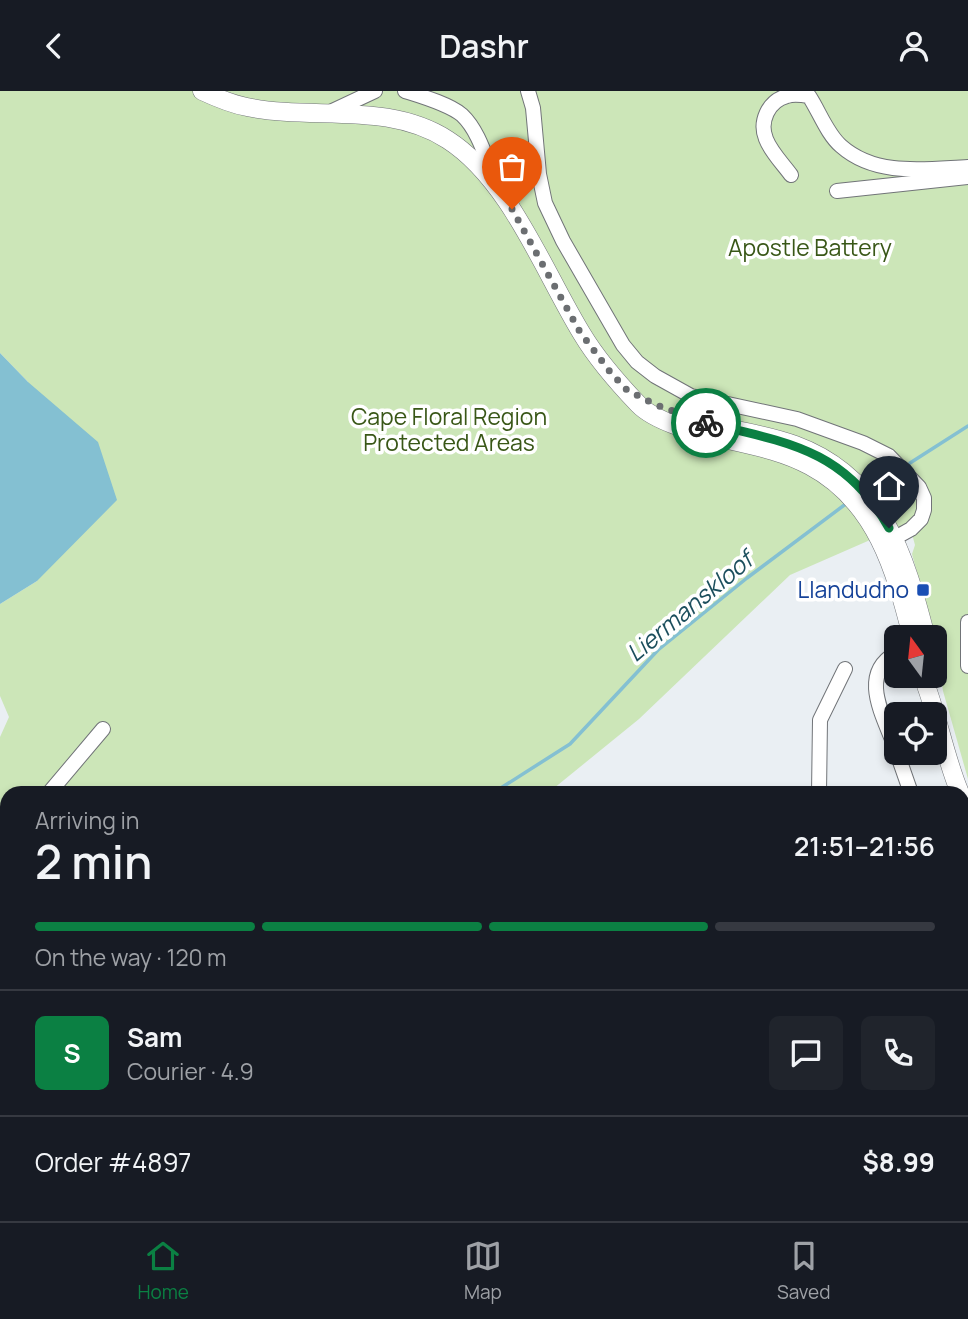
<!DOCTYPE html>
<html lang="en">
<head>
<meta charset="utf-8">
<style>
	:root { --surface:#171b24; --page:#20242c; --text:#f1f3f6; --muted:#9ea1a6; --line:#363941; --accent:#0b8043 }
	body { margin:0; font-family:Manrope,sans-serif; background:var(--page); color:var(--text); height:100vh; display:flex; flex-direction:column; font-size:26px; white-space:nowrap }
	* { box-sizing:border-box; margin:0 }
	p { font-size:23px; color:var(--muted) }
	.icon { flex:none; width:38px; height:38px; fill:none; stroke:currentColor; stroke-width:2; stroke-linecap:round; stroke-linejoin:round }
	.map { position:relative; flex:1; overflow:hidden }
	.sheet { position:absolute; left:0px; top:695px; width:970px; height:436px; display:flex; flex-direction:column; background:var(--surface); border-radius:21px 21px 0 0; box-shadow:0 4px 10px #0003 }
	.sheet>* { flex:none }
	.needle { width:46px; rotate:345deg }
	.fabs { position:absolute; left:884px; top:534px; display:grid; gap:14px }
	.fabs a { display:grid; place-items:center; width:63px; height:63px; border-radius:10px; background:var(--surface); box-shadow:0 4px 10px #0003; font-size:35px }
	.pin { position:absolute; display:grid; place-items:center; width:60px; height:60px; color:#fff; margin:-72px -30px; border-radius:50% 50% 50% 0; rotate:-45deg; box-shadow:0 0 7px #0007 }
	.pin .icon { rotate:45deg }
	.courier { position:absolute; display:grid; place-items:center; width:70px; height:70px; margin:-35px; border:5px solid #0b8043; border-radius:50%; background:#fff; color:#222; box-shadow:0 2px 9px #0007 }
	.headline em { font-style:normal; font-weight:600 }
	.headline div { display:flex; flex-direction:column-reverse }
	.headline { display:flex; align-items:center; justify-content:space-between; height:119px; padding:0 35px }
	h1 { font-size:46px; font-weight:600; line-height:52px }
	.bar { display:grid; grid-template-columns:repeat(4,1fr); gap:10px 7px; align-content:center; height:84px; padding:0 35px }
	.bar i { height:9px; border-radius:5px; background:var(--line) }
	.bar .current { background:var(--accent) }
	.bar p { grid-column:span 4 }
	.line { display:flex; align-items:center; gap:18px; padding:0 35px; border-top:2px solid var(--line) }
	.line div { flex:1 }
	.round { display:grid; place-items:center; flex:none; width:74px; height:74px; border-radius:10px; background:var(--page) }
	header { display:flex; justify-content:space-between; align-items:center; height:91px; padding:0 35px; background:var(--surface); font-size:32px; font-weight:600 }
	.tab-bar { display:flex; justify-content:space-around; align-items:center; height:98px; border-top:2px solid var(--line); background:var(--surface); font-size:19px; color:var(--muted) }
	.tab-bar a { display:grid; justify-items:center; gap:4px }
	.tab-bar .current { color:var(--accent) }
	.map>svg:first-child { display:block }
</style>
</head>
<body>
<header><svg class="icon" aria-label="back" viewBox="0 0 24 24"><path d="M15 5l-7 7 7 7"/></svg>Dashr<svg class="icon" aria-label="person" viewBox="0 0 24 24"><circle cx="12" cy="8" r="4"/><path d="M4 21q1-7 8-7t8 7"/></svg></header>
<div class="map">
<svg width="968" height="1130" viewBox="0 0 968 1130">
	<rect width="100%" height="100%" fill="#eaeff3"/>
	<g fill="#cce6b8">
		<path d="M0,0H968V688L943,600L934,546L912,463L915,454L909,432L790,484L639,628L548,702H7V740L0,723V646L9,626L0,605V513L37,490L28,291L0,262Z"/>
		<path d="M665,1124H811L822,1130H667Z"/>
	</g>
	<path fill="#84c0d2" d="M0,262L28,291L98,351L117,409L37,490L0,513Z"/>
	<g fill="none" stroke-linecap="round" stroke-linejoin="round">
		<g stroke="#84c0d2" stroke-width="3.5">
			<path d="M910,372L968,335"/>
			<path d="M869,398L893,382"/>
			<path d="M493,702L570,653L658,559L747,487L847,412"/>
			<path d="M0,1016H7"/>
		</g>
		<defs>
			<g id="minor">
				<path d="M405,0C421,5 449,13 462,24C479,40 486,68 495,89"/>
				<path d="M528,0L533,17L539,83L545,112L563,150L623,254L637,271L655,285L691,305L797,328L863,352L889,365L919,396L924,407V419L921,428L911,438L884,453"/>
				<path d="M328,22L375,0"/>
				<path d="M791,84C783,73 771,61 766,48C759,31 768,10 787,5C793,3 802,4 809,5C819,20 827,43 841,55C876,86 925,78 968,76"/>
				<path d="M837,100L968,86"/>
				<path d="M968,531V575"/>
				<path d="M896,562C857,584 885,627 896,659"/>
				<path d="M897,662L911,702"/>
				<path d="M49,702L103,638"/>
				<path d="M819,702L820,629L845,578"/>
				<path d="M962,793L968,799"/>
				<path d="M0,823L1,770L7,752"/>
				<path d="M0,871L7,902"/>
				<path d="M962,1011L968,1019"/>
				<path d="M134,1124L138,1130"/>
				<path d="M257,1124L261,1130"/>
				<path d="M599,1124L616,1130"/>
				<path d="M650,1124L652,1130"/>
				<path d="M835,1124L844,1130"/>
				<path d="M872,1124L876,1130"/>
				<path d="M394,1130L396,1124"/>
			</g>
			<g id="major">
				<path d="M202,0C217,7 231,13 247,16C313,30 388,10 448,49C510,89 544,181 582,243C597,268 617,291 638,313C655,331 695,341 720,347C750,354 783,360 810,375C876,410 895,479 912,546"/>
				<path d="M721,336C746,341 771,345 795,354C882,386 905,464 926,546"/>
				<path d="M922,584C938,623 944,664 960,702"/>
				<path d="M962,707L968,717"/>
			</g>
		</defs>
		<use href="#minor" stroke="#717478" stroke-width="16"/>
		<use href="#major" stroke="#717478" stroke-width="19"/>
		<use href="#minor" stroke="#fff" stroke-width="14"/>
		<use href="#major" stroke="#fff" stroke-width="18"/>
	</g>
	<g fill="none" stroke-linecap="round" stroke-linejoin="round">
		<path stroke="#6b6e71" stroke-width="7" stroke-dasharray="0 12.6" d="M512,118L580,241L611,282L627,299L654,313L706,332"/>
		<path stroke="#0b8043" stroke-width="9" d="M706,332C786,351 845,358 889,437"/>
	</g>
	<rect fill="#1a4fb4" stroke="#fff" stroke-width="2.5" x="916" y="492" width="14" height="14" rx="3.5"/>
	<g text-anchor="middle" stroke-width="7" stroke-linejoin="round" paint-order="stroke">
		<g font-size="23" fill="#395717" stroke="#fff">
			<text x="810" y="165">Apostle Battery</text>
			<text x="449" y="334">Cape Floral Region<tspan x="449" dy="26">Protected Areas</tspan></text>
		</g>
		<g font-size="23" fill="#164399" stroke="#fff" text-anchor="end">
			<text x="909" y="507">Llandudno</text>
		</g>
		<g font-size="24" font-style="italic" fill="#1c4f5d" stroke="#fff">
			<text transform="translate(690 516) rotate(-40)" y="8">Liermanskloof</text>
		</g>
	</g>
</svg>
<div class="fabs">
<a><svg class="needle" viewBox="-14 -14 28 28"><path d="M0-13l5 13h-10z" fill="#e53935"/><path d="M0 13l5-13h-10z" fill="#9ea1a6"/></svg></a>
<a><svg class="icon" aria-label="locate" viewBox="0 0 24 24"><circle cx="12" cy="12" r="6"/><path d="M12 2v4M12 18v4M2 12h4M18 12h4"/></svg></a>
</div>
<div class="pin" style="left:512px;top:118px;background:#ea580c"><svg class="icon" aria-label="bag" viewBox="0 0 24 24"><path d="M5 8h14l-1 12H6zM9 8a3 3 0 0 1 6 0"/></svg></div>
<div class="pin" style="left:889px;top:437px;background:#1f2937"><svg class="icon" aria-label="home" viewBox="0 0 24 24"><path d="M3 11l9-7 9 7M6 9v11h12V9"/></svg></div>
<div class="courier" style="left:706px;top:332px"><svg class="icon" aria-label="bike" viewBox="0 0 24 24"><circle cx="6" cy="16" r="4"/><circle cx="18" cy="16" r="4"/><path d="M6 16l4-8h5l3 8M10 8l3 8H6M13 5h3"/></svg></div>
<section class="sheet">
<div class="headline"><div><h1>2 min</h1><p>Arriving in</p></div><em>21:51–21:56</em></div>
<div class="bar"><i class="current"></i><i class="current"></i><i class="current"></i><i></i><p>On the way · 120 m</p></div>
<div class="line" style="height:126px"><b class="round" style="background:var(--accent);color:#fff">S</b><div><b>Sam</b><p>Courier · 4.9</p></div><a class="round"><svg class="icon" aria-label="chat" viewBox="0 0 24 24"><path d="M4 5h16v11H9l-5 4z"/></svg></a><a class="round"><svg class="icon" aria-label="phone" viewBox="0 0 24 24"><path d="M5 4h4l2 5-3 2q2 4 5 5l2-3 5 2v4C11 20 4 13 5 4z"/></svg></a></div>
<div class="line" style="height:91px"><div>Order #4897</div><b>$8.99</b></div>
</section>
</div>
<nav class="tab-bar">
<a class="current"><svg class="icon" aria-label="home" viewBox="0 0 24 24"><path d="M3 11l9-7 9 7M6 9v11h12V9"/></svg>Home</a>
<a><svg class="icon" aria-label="map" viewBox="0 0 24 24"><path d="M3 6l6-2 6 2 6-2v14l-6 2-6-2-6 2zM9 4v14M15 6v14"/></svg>Map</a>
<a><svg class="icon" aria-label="saved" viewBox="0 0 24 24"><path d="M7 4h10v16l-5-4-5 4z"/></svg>Saved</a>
</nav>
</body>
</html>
